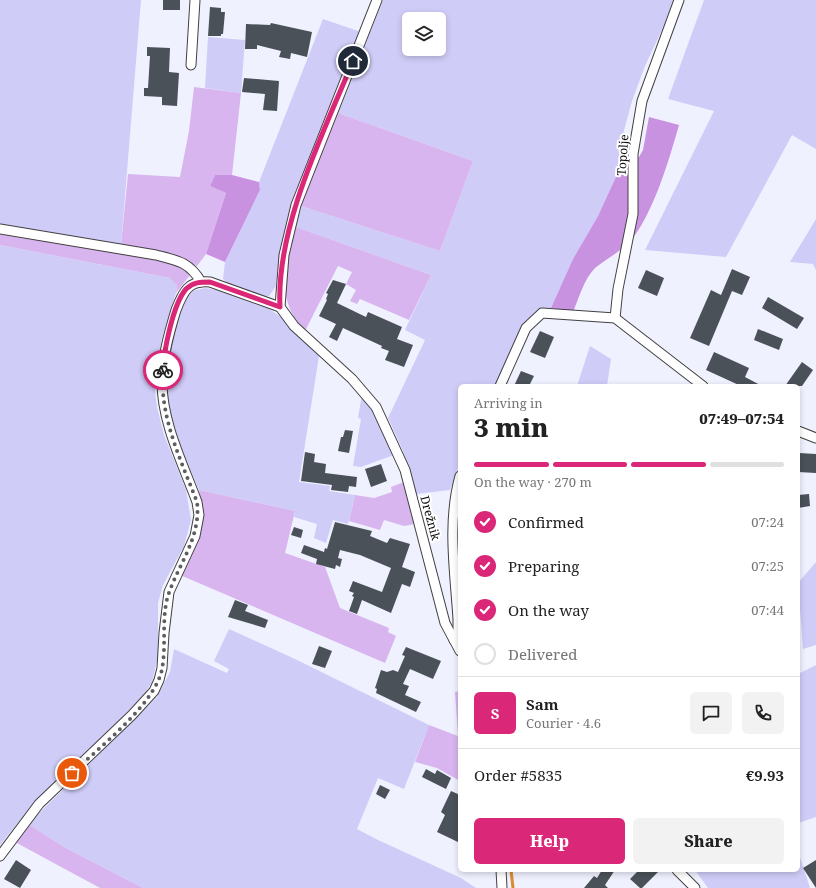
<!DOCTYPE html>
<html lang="en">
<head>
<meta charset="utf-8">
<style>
	:root { --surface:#fff; --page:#f2f2f2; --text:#222; --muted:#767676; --line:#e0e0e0; --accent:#db2777 }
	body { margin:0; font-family:"Noto Serif",serif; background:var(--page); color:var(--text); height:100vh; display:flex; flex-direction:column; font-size:15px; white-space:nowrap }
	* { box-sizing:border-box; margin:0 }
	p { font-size:13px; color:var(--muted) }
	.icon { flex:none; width:22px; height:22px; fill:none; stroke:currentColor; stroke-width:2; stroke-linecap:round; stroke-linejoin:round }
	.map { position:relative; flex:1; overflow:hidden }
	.sheet { position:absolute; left:458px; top:384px; width:342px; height:488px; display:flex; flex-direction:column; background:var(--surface); border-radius:6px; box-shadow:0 2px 6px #0003 }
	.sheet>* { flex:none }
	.tools { position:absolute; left:402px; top:12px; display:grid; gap:8px }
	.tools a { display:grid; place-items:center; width:44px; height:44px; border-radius:6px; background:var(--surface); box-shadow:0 2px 6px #0003; font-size:20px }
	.pin { position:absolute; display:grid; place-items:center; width:34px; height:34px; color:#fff; margin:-17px; border:2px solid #fff; border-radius:50%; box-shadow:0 1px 4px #0007 }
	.courier { position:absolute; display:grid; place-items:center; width:40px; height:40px; margin:-20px; border:3px solid #db2777; border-radius:50%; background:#fff; color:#222; box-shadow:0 1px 5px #0007 }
	.overview em { font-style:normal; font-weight:800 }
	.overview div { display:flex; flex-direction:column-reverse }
	.overview { display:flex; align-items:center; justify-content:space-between; height:68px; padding:0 16px }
	h1 { font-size:26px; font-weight:800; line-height:30px }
	.bar { display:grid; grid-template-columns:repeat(4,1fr); gap:6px 4px; align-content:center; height:48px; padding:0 16px }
	.bar i { height:5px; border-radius:3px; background:var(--line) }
	.bar .current { background:var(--accent) }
	.bar p { grid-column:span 4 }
	.line { display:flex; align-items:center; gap:10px; padding:0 16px; border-top:1px solid var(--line) }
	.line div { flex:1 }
	.round { display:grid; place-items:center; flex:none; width:42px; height:42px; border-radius:6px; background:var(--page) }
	ol { padding:0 16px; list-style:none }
	li { display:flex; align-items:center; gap:12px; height:44px }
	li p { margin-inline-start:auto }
	li .icon { padding:4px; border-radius:50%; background:var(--accent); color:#fff; stroke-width:4 }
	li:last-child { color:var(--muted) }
	li i { width:22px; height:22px; border:2px solid var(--line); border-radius:50% }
	.cta { display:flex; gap:8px; margin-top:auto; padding:8px 16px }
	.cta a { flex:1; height:46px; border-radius:6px; background:var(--accent); color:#fff; font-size:16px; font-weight:800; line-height:46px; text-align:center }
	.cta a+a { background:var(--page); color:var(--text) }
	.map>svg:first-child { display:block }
</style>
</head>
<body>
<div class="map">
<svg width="816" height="888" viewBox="0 0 816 888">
	<rect width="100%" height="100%" fill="#f0f1ff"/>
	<g fill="#cfccf8" fill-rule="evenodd">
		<path d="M0,0H141L121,245L0,226Z"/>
		<path d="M383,0H676L645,66L632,101L622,138L619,158L620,168L598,216L573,259L551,308L539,311L496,386H460V463L450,490L416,494L403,451L388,418L425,340L405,330L431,275L296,227L301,206L440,251L473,161L338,113ZM409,19H439V49H409Z"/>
		<path d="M704,0H816V149L792,135L726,257L645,250L714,111L668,99Z"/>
		<path d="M323,19L361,32L283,241L278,268L276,286L269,296H258L227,283L223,279L225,262L260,190L259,182Z"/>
		<path d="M208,37L245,40L241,93L205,88Z"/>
		<path d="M816,219V270L813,264L790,262Z"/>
		<path d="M0,245L170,278L175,281L177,285L176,293L162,338L154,382L157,407L164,435L186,490L191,520L184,546L163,585L158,603V657L152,682L145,693L111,729L35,801L0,845Z"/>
		<path d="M205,288L221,291L268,308L281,317L319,356L299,482L330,486L329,491L355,495L348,524L333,520L326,543L314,538L317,524L294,517L295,511L199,490L181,448L171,416L166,383L172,334L181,305L186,297L193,291Z"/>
		<path d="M590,346L611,359L607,386H577Z"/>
		<path d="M362,394L373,409L394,455L361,467L353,466L361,419L358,418Z"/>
		<path d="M816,562V645L803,649L798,583Z"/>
		<path d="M229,629L295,659L429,725L404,789L378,778L357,829L378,840L461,878L476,888H143L64,847L28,824L157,697L170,672L174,649L227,673L229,669L214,661Z"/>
		<path d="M816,665V817L798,823V674Z"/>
		<path d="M798,851L810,888H708L695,870H798Z"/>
	</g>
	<g fill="#d8b5ee">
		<path d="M194,87L241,93L232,175H215L210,186L226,193L206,254L197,266L179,258L121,245L128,174L180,177L189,131Z"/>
		<path d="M338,113L473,161L440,251L301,206Z"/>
		<path d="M296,227L431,275L409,320L360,299L357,304L350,301L356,290L346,284L352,272L338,266L305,331C274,299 286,266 296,227Z"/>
		<path d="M0,233L156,260L180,267L190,275L176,293L177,285L170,278L0,245Z"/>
		<path d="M404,482L415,524L404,526L384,520L380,530L349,521L355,495L374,498L392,492L391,487Z"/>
		<path d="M199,490L295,511L285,553L325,567L340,608L389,628L388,632L396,636L385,663L180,575L202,513Z"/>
		<path d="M460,691V781L437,768L415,762L429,725L458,736L455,692Z"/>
		<path d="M28,824L64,847L143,888H100L15,842Z"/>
	</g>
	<g fill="#c892e0">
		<path d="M649,117L679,125C669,160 655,208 633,238C624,250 607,258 595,268C584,279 579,298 573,312L551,308L573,259L598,216L620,168L639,157L643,150Z"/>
		<path d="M215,175H232L259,182L260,190L225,262L206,254L226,193L210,186Z"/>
	</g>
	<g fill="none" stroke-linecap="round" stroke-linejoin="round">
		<path stroke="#db8b2e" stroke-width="3" d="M511,870L513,888"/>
	</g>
	<g fill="#4a5158">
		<rect x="163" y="0" width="17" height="10"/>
		<path d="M210,7L221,8V12H225L223,34H221V36H208Z"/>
		<path d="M271,23L312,32L307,57L291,53L290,59L279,57L281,51L257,45V49H245L246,24L270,25Z"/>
		<path d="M147,47L170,48L169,72L179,73L177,106L162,105V97L144,96V88H148L150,56H147Z"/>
		<path d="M244,78L279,81L277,111L263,110L265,94L242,92Z"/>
		<path d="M732,269L750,277L742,295L732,291L709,346L690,338L711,290L721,295Z"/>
		<path d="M646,270L664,278L657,296L638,288Z"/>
		<path d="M333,280L346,284L337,303L366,317L368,312L402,327L397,339L413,345L404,367L385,360L389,351L381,348L382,346L343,328L337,341L329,337L336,324L319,316L327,300L326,299L328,294L326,293Z"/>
		<path d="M768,297L804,318L797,329L762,308Z"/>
		<path d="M758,329L783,339L779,350L754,340Z"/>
		<path d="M540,331L554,337L545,358L530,352Z"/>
		<path d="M714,352L749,368L745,377L762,386H741L706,370Z"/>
		<path d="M802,362L813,370L802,386H785Z"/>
		<path d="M521,371L534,376L529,386H514Z"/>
		<path d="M345,430L353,431L349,453L338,451L341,437H343Z"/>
		<path d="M305,452L315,454L314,462L326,464L325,473L357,477L356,487L349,486L348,492L331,490L332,485L301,481Z"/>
		<path d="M799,453L816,454V473L798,472Z"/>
		<path d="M381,464L387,481L371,487L365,469Z"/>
		<path d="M809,494L810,506L798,508V495Z"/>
		<path d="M335,522L372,531L370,536L387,543L390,538L410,544L402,567L415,572L410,587L402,584L391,613L362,600L357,614L349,611L354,597L352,596L354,593L349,591L353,581L382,592L391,568L360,555L340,550L338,558L342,559L340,567L336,565L335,569L316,564L317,559L301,553L304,545L324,552L325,548L327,549Z"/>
		<path d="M294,527L303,530L301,538L291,535Z"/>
		<path d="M235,600L248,605L245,611L268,620L265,628L228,617Z"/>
		<path d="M319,646L332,651L325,668L312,664Z"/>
		<path d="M406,647L441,661L433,679L410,669L403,684L409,686L405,695L421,702L416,712L376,693L377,689L375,688L381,670L387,672L393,670L398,672L405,656L402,655Z"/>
		<path d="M426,769L435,774L437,770L451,778L446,789L422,777Z"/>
		<path d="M380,785L390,790L385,799L376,794Z"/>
		<path d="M451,791L460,795V843L437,832L445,815L441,812Z"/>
		<path d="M16,860L31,870L20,888L4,879Z"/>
		<path d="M816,860V888L803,868Z"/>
		<path d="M602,870H615L605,885L608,888H584L594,876L597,878Z"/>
		<path d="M639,870H660L642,888H640L630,879Z"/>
	</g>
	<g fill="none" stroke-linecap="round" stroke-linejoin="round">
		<defs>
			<g id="minor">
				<path d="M377,0L296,205L284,255L280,307L294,326L352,379L376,407L405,470L445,623L460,651"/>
				<path d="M191,65L195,0"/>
				<path d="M0,229L156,255C176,260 190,262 201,282"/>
				<path d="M615,318L618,289L633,214V154L642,101L679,0"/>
				<path d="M500,386L526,328L542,313L615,318L703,386"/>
				<path d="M798,431L816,438"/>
				<path d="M454,640L458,632V619C455,571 447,523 460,476"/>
				<path d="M0,856L39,804L132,715L154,691L159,680L162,668L164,633L169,592L195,536L199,515L197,502C183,464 162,423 162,382C162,358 169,333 176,310C183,292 188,280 210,282L280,307"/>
				<path d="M501,870L502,888"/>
				<path d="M677,870L695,888"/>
			</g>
		</defs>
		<use href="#minor" stroke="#414141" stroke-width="11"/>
		<use href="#minor" stroke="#fff" stroke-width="9"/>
	</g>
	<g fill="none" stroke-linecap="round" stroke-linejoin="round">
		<path stroke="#5d5d62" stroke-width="4" stroke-dasharray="0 7.2" d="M72,773C98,749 156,703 162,669C167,643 160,615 170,590C181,561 201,535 197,502C181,460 159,416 163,370"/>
		<path stroke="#db2777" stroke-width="5" d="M163,370C164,350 173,304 186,289C193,282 201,282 210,282L280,307C276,227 323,134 353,61"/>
	</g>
	<g text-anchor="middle" stroke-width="4" stroke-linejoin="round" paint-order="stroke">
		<g font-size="12" fill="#0e0e0e" stroke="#fff">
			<text transform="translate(623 155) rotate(-86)" y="4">Topolje</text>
			<text transform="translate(430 518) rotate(75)" y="4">Drežnik</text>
		</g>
	</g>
</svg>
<div class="tools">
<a><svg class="icon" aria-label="layers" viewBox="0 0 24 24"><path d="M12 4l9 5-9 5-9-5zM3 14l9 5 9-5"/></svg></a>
</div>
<div class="pin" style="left:72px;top:773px;background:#ea580c"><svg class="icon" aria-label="bag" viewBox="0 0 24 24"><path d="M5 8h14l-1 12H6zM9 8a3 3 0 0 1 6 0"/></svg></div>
<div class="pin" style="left:353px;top:61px;background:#1f2937"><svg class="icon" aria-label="home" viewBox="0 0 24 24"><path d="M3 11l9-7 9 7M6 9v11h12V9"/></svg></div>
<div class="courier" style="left:163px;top:370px"><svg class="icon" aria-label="bike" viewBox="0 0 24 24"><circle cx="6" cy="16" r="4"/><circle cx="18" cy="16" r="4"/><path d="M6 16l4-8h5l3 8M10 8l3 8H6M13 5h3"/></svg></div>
<section class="sheet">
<div class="overview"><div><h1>3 min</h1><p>Arriving in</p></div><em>07:49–07:54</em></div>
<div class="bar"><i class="current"></i><i class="current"></i><i class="current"></i><i></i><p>On the way · 270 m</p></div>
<ol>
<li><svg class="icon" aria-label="check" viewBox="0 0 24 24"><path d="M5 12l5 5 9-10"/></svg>Confirmed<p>07:24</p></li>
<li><svg class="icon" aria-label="check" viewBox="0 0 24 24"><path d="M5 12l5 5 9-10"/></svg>Preparing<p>07:25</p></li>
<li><svg class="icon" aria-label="check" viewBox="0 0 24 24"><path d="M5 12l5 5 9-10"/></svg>On the way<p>07:44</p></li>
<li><i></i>Delivered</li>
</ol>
<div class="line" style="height:72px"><b class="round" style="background:var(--accent);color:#fff">S</b><div><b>Sam</b><p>Courier · 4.6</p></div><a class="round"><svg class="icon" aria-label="chat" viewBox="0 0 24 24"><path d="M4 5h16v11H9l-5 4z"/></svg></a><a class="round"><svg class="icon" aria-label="phone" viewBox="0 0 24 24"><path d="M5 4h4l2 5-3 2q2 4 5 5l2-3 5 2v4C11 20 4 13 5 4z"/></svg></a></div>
<div class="line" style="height:52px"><div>Order #5835</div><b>€9.93</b></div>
<div class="cta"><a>Help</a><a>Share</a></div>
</section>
</div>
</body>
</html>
